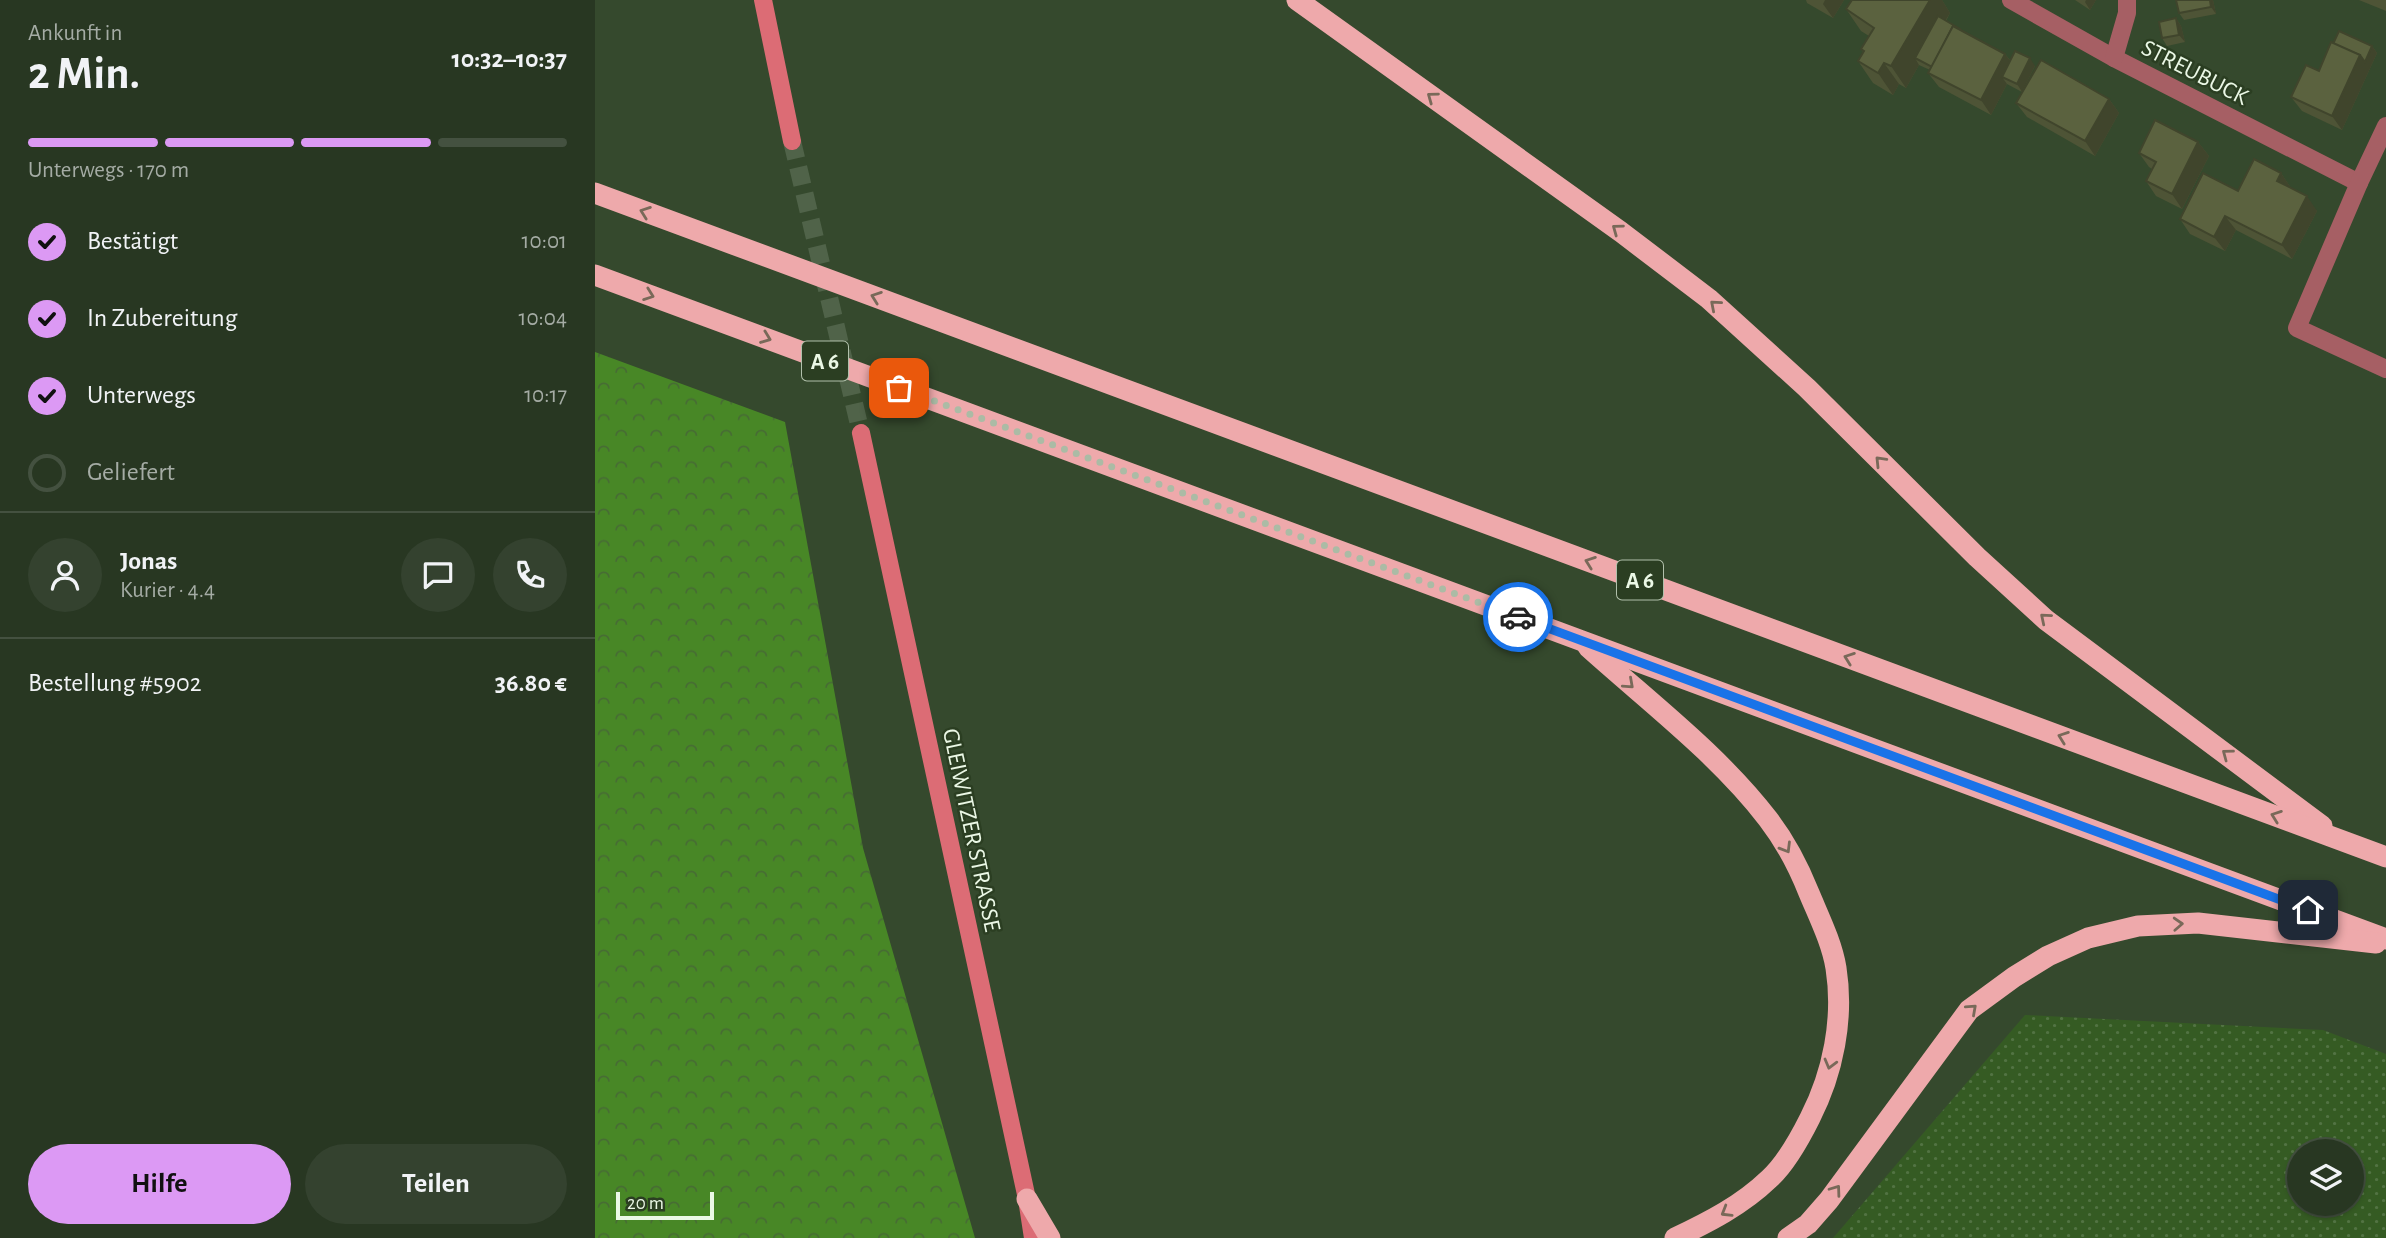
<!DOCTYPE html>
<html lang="de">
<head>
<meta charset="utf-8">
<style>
	:root { --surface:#283722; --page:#34422f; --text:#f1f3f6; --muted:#a5aca5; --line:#445140; --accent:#dc99f4 }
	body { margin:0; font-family:"Alegreya Sans",sans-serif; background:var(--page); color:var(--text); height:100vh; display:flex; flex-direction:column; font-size:26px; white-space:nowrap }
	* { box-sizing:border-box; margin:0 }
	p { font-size:23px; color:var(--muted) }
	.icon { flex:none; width:38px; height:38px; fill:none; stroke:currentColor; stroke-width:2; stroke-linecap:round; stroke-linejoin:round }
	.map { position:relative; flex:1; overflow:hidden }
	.panel { display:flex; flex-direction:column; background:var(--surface); width:595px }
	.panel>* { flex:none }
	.tools { position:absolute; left:1692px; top:1139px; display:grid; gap:14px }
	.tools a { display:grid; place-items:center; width:77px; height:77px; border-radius:50%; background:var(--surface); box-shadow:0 2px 5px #0004,0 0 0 2px var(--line); font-size:35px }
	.scale { position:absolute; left:21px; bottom:18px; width:98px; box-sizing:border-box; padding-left:7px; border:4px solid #ebf8e6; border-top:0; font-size:19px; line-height:24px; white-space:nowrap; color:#ebf8e6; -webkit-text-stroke:5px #2b3e22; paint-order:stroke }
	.pin { position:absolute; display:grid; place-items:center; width:60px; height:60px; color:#fff; margin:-30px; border-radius:14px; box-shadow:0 4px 10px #0006 }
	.courier { position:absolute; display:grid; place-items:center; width:70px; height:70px; margin:-35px; border:5px solid #1a73e8; border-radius:50%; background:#fff; color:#222; box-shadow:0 2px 9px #0007 }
	.headline em { font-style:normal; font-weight:600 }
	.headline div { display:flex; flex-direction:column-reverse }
	.headline { display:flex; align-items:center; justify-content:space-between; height:119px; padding:0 28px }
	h1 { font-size:46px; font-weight:600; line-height:52px }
	.bar { display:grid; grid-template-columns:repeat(4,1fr); gap:10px 7px; align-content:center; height:84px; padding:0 28px }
	.bar i { height:9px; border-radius:5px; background:var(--line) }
	.bar .on { background:var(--accent) }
	.bar p { grid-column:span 4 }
	.line { display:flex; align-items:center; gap:18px; padding:0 28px; border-top:2px solid var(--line) }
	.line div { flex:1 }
	.round { display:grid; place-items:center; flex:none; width:74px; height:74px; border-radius:37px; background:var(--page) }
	ol { padding:0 28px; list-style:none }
	li { display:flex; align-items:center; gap:21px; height:77px }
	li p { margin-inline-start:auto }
	li .icon { padding:7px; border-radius:50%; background:var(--accent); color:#111; stroke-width:4 }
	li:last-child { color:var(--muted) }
	li i { width:38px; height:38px; border:4px solid var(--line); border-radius:50% }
	.action { display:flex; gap:14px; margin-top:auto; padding:14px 28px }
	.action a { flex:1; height:80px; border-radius:42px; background:var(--accent); color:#111; font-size:28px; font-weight:600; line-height:80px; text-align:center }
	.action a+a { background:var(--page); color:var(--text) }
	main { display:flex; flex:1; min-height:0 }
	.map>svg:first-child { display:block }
</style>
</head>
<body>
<main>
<section class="panel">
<div class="headline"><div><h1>2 Min.</h1><p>Ankunft in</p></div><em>10:32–10:37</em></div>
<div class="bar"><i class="on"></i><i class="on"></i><i class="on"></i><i></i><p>Unterwegs · 170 m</p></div>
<ol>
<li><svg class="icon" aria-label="check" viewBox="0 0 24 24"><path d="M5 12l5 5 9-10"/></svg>Bestätigt<p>10:01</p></li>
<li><svg class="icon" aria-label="check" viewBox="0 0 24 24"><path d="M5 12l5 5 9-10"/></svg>In Zubereitung<p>10:04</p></li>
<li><svg class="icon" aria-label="check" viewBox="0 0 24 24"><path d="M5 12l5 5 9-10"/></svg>Unterwegs<p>10:17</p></li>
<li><i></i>Geliefert</li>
</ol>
<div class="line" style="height:126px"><a class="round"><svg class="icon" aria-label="person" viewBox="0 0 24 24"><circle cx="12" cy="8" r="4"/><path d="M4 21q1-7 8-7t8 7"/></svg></a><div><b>Jonas</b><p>Kurier · 4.4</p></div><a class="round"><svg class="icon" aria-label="chat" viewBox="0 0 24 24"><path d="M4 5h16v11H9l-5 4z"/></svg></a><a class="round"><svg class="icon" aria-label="phone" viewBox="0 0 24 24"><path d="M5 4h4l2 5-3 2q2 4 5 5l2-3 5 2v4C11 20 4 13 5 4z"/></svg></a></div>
<div class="line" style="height:91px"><div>Bestellung #5902</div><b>36.80 €</b></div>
<div class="action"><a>Hilfe</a><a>Teilen</a></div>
</section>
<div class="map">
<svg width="1791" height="1238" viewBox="0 0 1791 1238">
	<defs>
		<pattern id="grass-dots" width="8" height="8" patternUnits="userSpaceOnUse" patternTransform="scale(1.75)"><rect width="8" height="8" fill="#355b23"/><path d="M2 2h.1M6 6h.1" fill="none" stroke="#527343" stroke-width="1.8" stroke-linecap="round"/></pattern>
		<pattern id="forest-crowns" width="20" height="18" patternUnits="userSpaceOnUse" patternTransform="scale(1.75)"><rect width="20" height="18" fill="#488726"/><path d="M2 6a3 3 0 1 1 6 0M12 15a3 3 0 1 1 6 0" fill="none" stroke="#476c34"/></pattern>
	</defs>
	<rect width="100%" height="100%" fill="#35492d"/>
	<path fill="url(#grass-dots)" fill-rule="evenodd" d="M1430,1015L1728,1030L1791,1054V1238H1238ZM1704,1152H1757V1204H1704Z"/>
	<path fill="url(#forest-crowns)" d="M0,352L190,422L268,848L380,1238H0Z"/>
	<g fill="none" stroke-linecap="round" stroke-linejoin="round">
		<path stroke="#506349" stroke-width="18" stroke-dasharray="18 9" stroke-linecap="butt" d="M197,141L266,433"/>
		<g stroke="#a65f64" stroke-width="18">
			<path d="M1416,0L1519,58L1764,183"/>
			<path d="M1519,58L1532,13V0"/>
			<path d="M1791,126L1764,183L1702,328L1791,369"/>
		</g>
		<g stroke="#dc6c75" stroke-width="18">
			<path d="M168,0L197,141"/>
			<path d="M266,433L432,1199L438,1238"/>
		</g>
		<g stroke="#eea9ab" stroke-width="21">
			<path d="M702,0L1026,232L1114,299L1212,388L1382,557L1451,620L1727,826"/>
			<path d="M0,193L1791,857"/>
			<path d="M0,275L1791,939"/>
			<path d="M993,647C1054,702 1123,754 1173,819C1190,841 1204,868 1214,893C1224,917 1237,943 1241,968C1249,1019 1238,1073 1215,1118C1205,1138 1191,1164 1174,1179C1147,1205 1114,1222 1080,1238"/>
			<path d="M432,1199L455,1238"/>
			<path d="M1193,1238L1213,1224L1234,1200L1374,1010L1419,977L1453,956L1493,938L1543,926L1603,923L1781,943"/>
		</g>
	</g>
	<g fill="#4e5436">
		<path d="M1211,0H1249L1238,18L1212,3Z"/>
		<path d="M1257,0H1347L1355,13L1351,21L1366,31L1410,54L1415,60L1440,66L1427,92L1412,84L1396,115L1344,87L1333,73L1335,70L1324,65L1311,88L1304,84L1298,95L1278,83L1263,61L1268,52L1266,49L1274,36L1266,31L1251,9Z"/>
		<path d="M1480,0H1501L1495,10Z"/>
		<path d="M1581,0H1618L1621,14L1589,20L1584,13Z"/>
		<path d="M1764,0H1791V11Z"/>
		<path d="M1581,18L1586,26L1590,42L1572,46L1567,38Z"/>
		<path d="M1777,46L1782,53L1747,130L1707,111L1696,97L1724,71Z"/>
		<path d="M1514,99L1524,113L1500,156L1432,117L1421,103Z"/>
		<path d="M1603,142L1614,156L1587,209L1561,196L1551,181L1557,169L1554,167L1544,153Z"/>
		<path d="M1686,173L1696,188L1722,211L1697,259L1641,230L1630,251L1595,234L1585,219L1643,191Z"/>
	</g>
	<g fill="#40452c">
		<path d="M1230,0H1249L1238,18L1228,4Z"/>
		<path d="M1335,0H1347L1355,13L1326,61L1320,58L1324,65L1311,88L1296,66Z"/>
		<path d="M1491,0H1501L1495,10L1490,2Z"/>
		<path d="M1615,0H1618L1621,14L1616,7Z"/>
		<path d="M1581,18L1586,26L1590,42L1584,35Z"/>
		<path d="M1777,46L1782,53L1747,130L1737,116L1765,55Z"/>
		<path d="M1410,54L1421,68L1407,77L1412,84L1396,115L1386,100Z"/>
		<path d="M1435,58L1440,66L1427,92L1422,84Z"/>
		<path d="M1289,63L1304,84L1298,95L1283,73Z"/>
		<path d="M1514,99L1524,113L1500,156L1490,141Z"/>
		<path d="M1603,142L1614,156L1587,209L1577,194Z"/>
		<path d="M1686,173L1696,188L1692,196L1682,181Z"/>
		<path d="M1712,196L1722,211L1697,259L1687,245Z"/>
		<path d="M1630,216L1641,230L1630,251L1619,237Z"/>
	</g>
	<g fill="#5b623f" stroke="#40452c" stroke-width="2">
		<path d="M1257,0H1335L1296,66L1289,63L1283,73L1263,61L1269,51L1266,49L1279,28L1251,9Z"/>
		<path d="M1581,0H1615L1616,7L1584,13Z"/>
		<path d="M1343,16L1365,29V30L1358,26L1337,67L1320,58Z"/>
		<path d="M1581,18L1584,35L1567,38L1564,22Z"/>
		<path d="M1358,26L1410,54L1386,100L1333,73Z"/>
		<path d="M1744,31L1777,46L1770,62L1765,55L1738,44Z"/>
		<path d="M1736,42L1765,55L1737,116L1696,97L1711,65L1724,71Z"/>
		<path d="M1420,51L1435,58L1422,84L1407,77Z"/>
		<path d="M1446,60L1514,99L1490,141L1421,103Z"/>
		<path d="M1560,120L1603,142L1577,194L1551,181L1561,162L1544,153Z"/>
		<path d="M1659,159L1686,173L1682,181L1712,196L1687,245L1630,216L1619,237L1585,219L1608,173L1643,191Z"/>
	</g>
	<defs><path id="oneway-chevron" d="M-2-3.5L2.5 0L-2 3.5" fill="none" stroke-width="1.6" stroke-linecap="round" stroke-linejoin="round" transform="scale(1.75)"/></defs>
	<g stroke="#796959">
		<use href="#oneway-chevron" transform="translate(837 97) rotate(-144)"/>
		<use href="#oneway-chevron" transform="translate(50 212) rotate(-160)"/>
		<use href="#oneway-chevron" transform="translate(1022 229) rotate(-144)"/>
		<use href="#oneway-chevron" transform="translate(54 295) rotate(20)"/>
		<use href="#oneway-chevron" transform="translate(281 297) rotate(-160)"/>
		<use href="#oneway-chevron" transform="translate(1120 305) rotate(-139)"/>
		<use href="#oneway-chevron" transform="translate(171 338) rotate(21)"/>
		<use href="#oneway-chevron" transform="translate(1285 461) rotate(-134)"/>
		<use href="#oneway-chevron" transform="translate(995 562) rotate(-160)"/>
		<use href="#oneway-chevron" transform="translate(1450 618) rotate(-140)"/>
		<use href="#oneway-chevron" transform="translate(1254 658) rotate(-160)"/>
		<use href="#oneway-chevron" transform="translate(1034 684) rotate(42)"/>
		<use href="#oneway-chevron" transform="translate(1468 737) rotate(-160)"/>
		<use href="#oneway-chevron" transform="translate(1632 754) rotate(-143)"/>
		<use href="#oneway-chevron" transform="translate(1681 816) rotate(-160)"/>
		<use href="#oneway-chevron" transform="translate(1191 848) rotate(59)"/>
		<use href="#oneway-chevron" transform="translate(1583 924) rotate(-3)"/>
		<use href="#oneway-chevron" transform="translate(1377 1009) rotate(-42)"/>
		<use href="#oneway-chevron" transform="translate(1235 1064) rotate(105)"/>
		<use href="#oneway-chevron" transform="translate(1241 1190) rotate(-54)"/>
		<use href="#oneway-chevron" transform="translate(1131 1212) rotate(149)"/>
	</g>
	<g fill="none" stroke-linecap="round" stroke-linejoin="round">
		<path stroke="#abbba5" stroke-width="7" stroke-dasharray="0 12.6" d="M304,388L923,617"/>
		<path stroke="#1a73e8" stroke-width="9" d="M923,617L1713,910"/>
	</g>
	<g text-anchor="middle" stroke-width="5" stroke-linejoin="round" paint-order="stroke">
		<g fill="#2b3e22" stroke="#b1c0ab" stroke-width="2">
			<rect x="207" y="341.5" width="46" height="39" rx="5"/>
			<rect x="1022" y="560.5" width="46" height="39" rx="5"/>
		</g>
		<g font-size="23" font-weight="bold" fill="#ebf8e6">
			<text x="230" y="369">A 6</text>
			<text x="1045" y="588">A 6</text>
		</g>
		<g font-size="24" fill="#ebf8e6" stroke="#2b3e22">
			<text transform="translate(1600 72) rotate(27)" y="8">STREUBUCK</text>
			<text transform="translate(377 830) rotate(78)" y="8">GLEIWITZER STRASSE</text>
		</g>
	</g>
</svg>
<div class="tools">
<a><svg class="icon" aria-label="layers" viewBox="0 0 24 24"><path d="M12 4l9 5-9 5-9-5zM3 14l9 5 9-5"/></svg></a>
</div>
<div class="scale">20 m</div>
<div class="pin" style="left:304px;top:388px;background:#ea580c"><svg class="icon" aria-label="bag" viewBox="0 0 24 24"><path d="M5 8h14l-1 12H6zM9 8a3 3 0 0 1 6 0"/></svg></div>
<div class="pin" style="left:1713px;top:910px;background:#1f2937"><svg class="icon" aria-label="home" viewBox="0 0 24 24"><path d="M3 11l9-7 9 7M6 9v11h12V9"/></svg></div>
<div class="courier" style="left:923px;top:617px"><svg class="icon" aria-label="car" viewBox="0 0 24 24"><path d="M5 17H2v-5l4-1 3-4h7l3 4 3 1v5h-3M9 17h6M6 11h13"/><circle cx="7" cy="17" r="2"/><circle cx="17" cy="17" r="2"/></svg></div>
</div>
</main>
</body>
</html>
